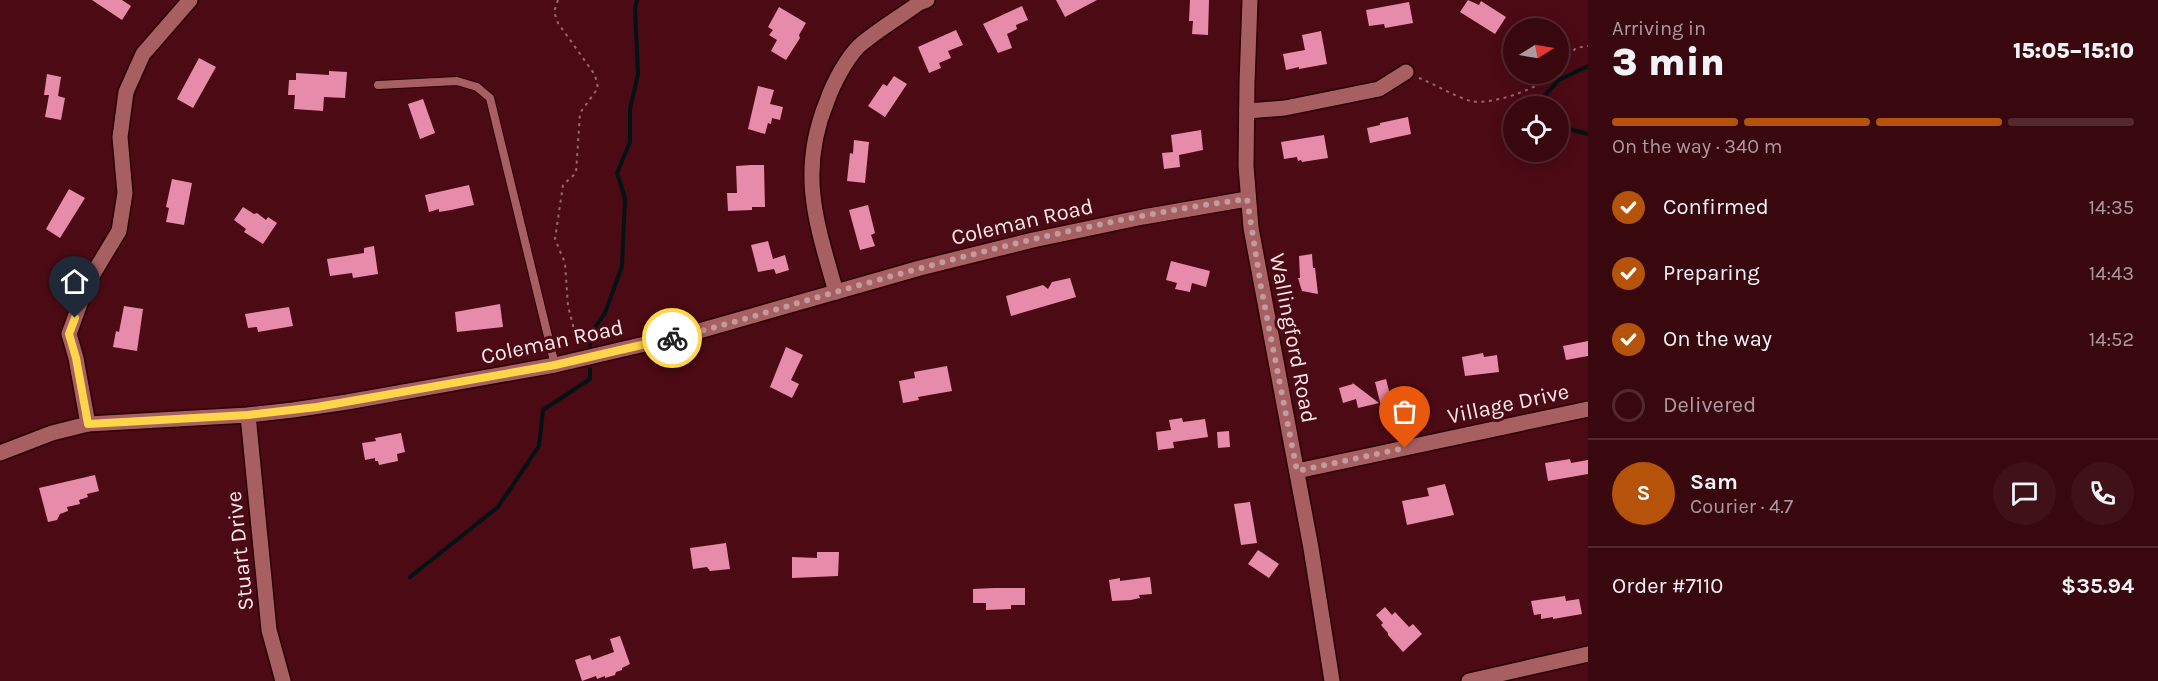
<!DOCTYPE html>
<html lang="en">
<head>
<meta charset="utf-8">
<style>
	:root { --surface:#39080f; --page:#401118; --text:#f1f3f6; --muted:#ab9a9e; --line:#53292f; --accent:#b45309 }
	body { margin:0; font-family:Karla,sans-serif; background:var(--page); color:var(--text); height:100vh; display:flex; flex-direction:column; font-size:22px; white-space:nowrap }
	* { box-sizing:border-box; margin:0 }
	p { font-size:20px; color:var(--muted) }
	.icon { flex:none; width:33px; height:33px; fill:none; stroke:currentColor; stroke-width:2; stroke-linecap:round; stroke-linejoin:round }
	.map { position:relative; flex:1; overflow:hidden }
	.panel { display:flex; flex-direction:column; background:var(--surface); width:570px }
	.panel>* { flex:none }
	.needle { width:39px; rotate:79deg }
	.tools { position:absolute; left:1503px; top:18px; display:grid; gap:12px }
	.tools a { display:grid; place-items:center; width:66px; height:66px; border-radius:50%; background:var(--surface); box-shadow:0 3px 15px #0003,0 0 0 2px var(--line); font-size:30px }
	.pin { position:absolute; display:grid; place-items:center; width:51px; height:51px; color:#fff; margin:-62px -26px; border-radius:50% 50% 50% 0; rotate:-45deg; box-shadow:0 0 6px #0007 }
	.pin .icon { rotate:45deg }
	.courier { position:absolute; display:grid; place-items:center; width:60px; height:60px; margin:-30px; border:4px solid #ffd54a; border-radius:50%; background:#fff; color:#222; box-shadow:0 2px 8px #0007 }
	.head em { font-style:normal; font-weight:800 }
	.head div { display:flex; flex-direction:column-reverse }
	.head { display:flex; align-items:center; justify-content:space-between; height:102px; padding:0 24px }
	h1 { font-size:39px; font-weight:800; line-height:45px }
	.bar { display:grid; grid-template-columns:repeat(4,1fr); gap:9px 6px; align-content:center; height:72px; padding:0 24px }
	.bar i { height:8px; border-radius:4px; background:var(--line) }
	.bar .current { background:var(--accent) }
	.bar p { grid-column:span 4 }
	.line { display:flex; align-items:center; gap:15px; padding:0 24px; border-top:2px solid var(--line) }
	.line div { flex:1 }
	.round { display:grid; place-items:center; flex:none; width:63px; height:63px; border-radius:32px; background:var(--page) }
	ol { padding:0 24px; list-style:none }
	li { display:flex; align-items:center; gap:18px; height:66px }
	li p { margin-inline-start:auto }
	li .icon { padding:6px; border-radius:50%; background:var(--accent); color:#fff; stroke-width:4 }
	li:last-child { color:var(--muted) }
	li i { width:33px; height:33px; border:3px solid var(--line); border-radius:50% }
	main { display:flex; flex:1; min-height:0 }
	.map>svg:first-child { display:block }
</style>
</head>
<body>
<main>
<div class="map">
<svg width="1588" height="681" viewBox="0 0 1588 681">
	<rect width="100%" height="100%" fill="#4c0a14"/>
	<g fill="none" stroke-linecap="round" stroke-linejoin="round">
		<g stroke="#031314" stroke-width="4">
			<path d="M1548,106L1545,95L1559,80L1588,66"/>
			<path d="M1558,126L1588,134"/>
			<path d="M590,346V335L605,313L622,266L625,198L617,173L630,142V109L638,74L635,9L637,0"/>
			<path d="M410,577L498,507L539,446L543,410L590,379V369"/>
		</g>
	</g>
	<g fill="#e78baa">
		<path d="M92,0H122L131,6L122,20Z"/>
		<path d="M1056,0H1097L1065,17Z"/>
		<path d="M1190,0H1209L1208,35L1192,34L1193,21H1189Z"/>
		<path d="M1468,0L1479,5L1481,1L1506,17L1495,34L1460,12Z"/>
		<path d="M1409,2L1413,23L1385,28L1384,24L1369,26L1366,10Z"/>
		<path d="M1022,6L1028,20L1016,25L1017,29L1007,34L1012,48L998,53L983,24Z"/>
		<path d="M779,7L806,23L799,35L800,38L786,60L771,51L777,40L769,35L773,30L768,27Z"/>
		<path d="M956,30L963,45L948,51L951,58L939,63L941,68L929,73L918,47Z"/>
		<path d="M1321,31L1327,64L1299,69V67L1286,70L1283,54L1305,50L1302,35Z"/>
		<path d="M199,58L216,67L193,108L177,99Z"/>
		<path d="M329,71L347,72L345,98L324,97L323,111L294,109L295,95H288L289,80H296V73L329,75Z"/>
		<path d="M47,74L61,77L58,96L65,98L61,120L45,117L49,95H44Z"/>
		<path d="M894,76L907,84L885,117L868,106L883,84L887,86Z"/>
		<path d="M758,86L774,90L770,104L783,107L780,120L772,118L771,124L768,123L765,134L748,129Z"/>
		<path d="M423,99L435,133L420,139L408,104Z"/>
		<path d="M1408,117L1411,134L1370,143L1367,128L1380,125V123Z"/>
		<path d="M1201,130L1203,150L1179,155L1180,167L1164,169L1162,153L1173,152L1171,135Z"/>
		<path d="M1324,135L1328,158L1302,162L1301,160L1298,161L1297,157L1284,159L1281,142Z"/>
		<path d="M854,140L869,142L865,183L847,181L850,153L853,154Z"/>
		<path d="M751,165H764L765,207H752V210L728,211L727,193H737L736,166Z"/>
		<path d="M172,179L192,183L184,225L166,222L169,208L166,207Z"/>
		<path d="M469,185L474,205L451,210L439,212V209L429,212L425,195Z"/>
		<path d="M69,189L85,198L60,238L46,229Z"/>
		<path d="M868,205L875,233L871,235L875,246L860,250L849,210Z"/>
		<path d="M243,207L254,214L257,213L266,220L268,217L277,223L263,244L244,232L246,229L234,220Z"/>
		<path d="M768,241L773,259L785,255L789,270L776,274L774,269L758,272L751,245Z"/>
		<path d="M374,246L378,274L353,278L352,273L330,276L327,259L364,253V248Z"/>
		<path d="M1312,254L1313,268H1315L1318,294L1302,291L1298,278H1300L1299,256Z"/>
		<path d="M1171,261L1210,271L1206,287L1192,283L1190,292L1175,289L1177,283L1166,280Z"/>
		<path d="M1070,278L1076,297L1011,316L1006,296L1043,285L1048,289L1052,282Z"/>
		<path d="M500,304L503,327L457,332L455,312Z"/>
		<path d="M124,306L143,309L137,351L113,347L116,331L119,332Z"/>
		<path d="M289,307L293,326L258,332L257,327L248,328L245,314Z"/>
		<path d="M1588,341V356L1566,360L1563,346Z"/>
		<path d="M786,347L803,355L791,380L799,384L792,398L770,387Z"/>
		<path d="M1483,353L1484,357L1497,355L1499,372L1465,376L1462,357Z"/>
		<path d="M947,366L952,391L918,397L919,400L903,403L899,381L915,378L914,372Z"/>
		<path d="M1386,379L1392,403L1381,406L1375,382Z"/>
		<path d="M1352,382L1354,384L1379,403L1358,408L1356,399L1343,403L1339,388L1353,384Z"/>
		<path d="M1182,418L1183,422L1205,419L1208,437L1173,442L1174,448L1158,450L1156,432L1171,430L1169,420Z"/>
		<path d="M1229,431L1230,447L1218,448L1217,432Z"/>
		<path d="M401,433L405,452L397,454L398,461L379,465L378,461H375V458L365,460L362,443L376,441L375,438Z"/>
		<path d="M1570,459L1571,463L1588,460V474L1548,481L1545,463Z"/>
		<path d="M95,475L99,491L87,494L88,497L79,500L80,504L67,507L68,511L60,514L57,520L48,522L39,488Z"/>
		<path d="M1445,484L1454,515L1407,525L1402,501L1429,496L1427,488Z"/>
		<path d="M1250,502L1257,543L1241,545L1234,504Z"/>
		<path d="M726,543L730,569L710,571L707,567L693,569L690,548Z"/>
		<path d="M1258,550L1279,564L1269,578L1248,564Z"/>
		<path d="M817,552H839L838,576L792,578V557L817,558Z"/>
		<path d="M1150,577L1152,594L1139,595L1140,598L1131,600L1112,601L1109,580L1120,578V581Z"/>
		<path d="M994,588H1025V605H1011V609L986,610V603H973V589Z"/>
		<path d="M1565,596L1566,601L1579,599L1582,614L1553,619V617L1541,619V614L1534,615L1531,601Z"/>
		<path d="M1385,607L1392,615L1395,612L1409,627L1413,624L1422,634L1403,652L1388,635V633L1381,625L1383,623L1376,615Z"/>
		<path d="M620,636L630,664L622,668V670L616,672L615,675L605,678V676L597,679L596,676L582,681L575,660L590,655L592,660L614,652L610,639Z"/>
	</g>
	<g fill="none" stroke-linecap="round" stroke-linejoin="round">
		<defs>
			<path id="lane" d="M378,85L457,81L477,87L490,98L555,365"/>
			<g id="street">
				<path d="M1247,111L1285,108L1379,89L1406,72"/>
				<path d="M836,292C816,222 798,172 827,101C833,84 846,59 859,46C877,30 900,17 919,3L927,0"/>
				<path d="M248,415L269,630L283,681"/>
				<path d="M88,424L76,358L69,334L87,284L119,231L125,193L120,137L126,92L143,54L190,0"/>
				<path d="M0,453L52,433L88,424L248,415L293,410L347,402L555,365L692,333L920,268L1033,240L1143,217L1247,199"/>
				<path d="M1297,471L1588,409"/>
				<path d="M1469,681L1588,654"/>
			</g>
			<path id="secondary" d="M1250,0L1247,83L1246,166L1251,228L1311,548L1332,681"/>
		</defs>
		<use href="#lane" stroke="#290004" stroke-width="10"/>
		<use href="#street" stroke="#290004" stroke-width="18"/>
		<use href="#secondary" stroke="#290004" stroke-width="18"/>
		<g stroke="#96686e" stroke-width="2" stroke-dasharray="3 4.5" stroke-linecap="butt">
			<path d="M558,0L554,12L558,23L595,75L598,88L580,113L576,173L563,185L555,239L565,263L568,306L578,345"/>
			<path d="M1558,67L1576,48L1588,46"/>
			<path d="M1419,78C1435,84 1455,97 1471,101C1490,106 1541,88 1553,74"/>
		</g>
		<use href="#lane" stroke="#a85f61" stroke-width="8"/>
		<use href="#street" stroke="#a85f61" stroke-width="15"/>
		<use href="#secondary" stroke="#a85f61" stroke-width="15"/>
	</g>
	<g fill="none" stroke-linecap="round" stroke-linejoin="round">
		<path stroke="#be9c9f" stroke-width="6" stroke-dasharray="0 10.8" d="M672,338C728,325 783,307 839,291C972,253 1109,217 1247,199L1261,287L1297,471L1405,448"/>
		<path stroke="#ffd54a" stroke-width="8" d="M75,318L69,334L76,358L88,424L248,415L317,407L555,365L672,338"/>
	</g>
	<g text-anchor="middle" stroke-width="6" stroke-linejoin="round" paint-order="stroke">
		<g font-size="22" fill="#fceaea" stroke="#4c0a14">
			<text transform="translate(1022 221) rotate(-13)" y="8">Coleman Road</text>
			<text transform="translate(1294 338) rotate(79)" y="8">Wallingford Road</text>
			<text transform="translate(552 341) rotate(-12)" y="8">Coleman Road</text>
			<text transform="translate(1508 403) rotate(-12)" y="8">Village Drive</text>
			<text transform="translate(239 551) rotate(-96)" y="8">Stuart Drive</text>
		</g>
	</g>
</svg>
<div class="tools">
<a><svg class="needle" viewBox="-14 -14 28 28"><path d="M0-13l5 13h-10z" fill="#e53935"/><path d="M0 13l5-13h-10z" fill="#ab9a9e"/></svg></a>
<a><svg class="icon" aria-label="locate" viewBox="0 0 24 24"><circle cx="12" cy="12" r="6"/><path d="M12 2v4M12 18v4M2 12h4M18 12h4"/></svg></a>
</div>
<div class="pin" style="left:1405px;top:448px;background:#ea580c"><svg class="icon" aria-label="bag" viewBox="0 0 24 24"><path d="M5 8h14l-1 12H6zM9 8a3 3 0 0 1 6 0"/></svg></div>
<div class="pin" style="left:75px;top:318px;background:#1f2937"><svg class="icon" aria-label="home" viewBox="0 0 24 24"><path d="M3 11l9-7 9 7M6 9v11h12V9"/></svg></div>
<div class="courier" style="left:672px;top:338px"><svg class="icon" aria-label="bike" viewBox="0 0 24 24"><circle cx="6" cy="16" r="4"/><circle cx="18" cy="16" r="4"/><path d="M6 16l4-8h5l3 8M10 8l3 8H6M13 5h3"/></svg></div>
</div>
<section class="panel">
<div class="head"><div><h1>3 min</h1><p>Arriving in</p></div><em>15:05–15:10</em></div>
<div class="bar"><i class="current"></i><i class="current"></i><i class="current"></i><i></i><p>On the way · 340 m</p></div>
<ol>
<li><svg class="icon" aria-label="check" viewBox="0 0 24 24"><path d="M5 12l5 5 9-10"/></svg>Confirmed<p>14:35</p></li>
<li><svg class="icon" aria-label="check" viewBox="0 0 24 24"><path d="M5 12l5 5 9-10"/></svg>Preparing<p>14:43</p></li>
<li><svg class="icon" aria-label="check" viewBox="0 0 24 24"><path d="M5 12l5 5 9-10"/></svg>On the way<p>14:52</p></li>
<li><i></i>Delivered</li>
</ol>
<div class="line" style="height:108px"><b class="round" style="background:var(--accent);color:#fff">S</b><div><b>Sam</b><p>Courier · 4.7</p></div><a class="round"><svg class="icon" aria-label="chat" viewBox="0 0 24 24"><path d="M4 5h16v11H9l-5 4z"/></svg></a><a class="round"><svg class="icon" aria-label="phone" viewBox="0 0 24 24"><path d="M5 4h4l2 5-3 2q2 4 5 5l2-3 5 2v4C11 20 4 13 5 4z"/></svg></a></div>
<div class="line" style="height:78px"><div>Order #7110</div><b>$35.94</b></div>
</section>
</main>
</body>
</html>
